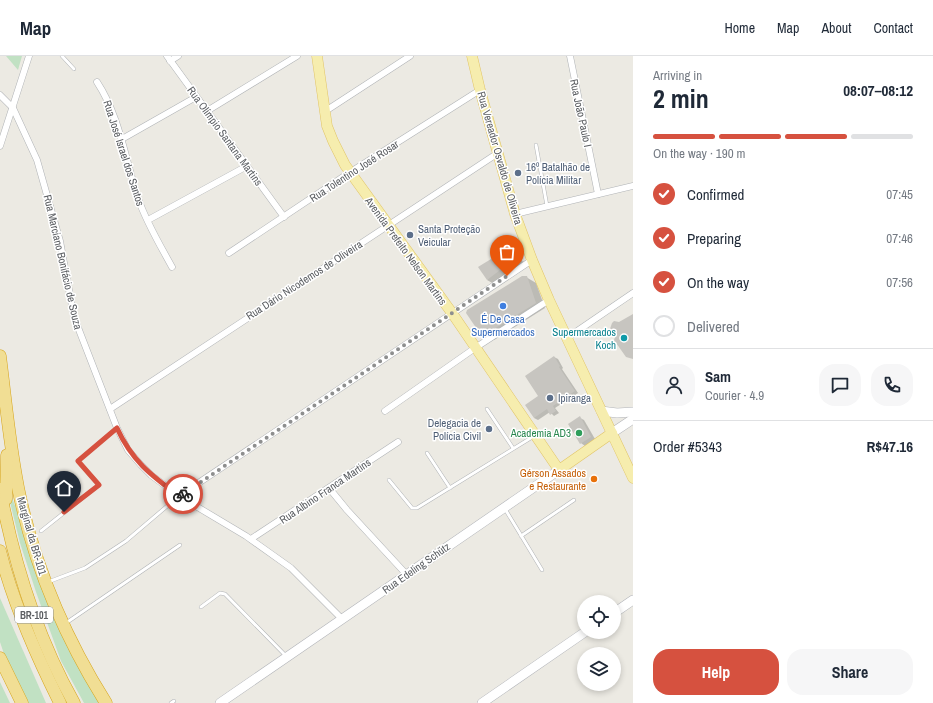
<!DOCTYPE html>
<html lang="en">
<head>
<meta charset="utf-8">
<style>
	:root { --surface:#fff; --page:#f6f6f7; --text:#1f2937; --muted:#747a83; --line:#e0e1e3; --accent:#d6513f }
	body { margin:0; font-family:"Archivo Narrow",sans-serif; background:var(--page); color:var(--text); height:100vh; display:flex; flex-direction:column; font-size:15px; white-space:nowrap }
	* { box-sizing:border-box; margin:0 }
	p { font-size:13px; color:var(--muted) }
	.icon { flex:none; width:22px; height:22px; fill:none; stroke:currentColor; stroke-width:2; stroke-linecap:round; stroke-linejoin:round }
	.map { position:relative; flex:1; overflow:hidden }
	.sheet { display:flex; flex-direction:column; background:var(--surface); width:300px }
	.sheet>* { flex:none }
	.tools { position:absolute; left:577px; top:539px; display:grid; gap:8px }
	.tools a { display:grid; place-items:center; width:44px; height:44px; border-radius:50%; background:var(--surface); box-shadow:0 2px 6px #0003; font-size:20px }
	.pin { position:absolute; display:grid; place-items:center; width:34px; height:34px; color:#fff; margin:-41px -17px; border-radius:50% 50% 50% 0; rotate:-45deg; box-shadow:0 0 4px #0007 }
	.pin .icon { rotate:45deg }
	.courier { position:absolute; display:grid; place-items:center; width:40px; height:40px; margin:-20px; border:3px solid #d6513f; border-radius:50%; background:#fff; color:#222; box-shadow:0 1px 5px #0007 }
	.headline em { font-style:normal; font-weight:800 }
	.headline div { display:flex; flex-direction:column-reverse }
	.headline { display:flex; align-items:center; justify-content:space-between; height:68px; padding:0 20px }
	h1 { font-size:26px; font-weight:800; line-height:30px }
	.bar { display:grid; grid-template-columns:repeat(4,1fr); gap:6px 4px; align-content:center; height:48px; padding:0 20px }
	.bar i { height:5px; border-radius:3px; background:var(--line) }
	.bar .on { background:var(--accent) }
	.bar p { grid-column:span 4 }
	.line { display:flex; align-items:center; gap:10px; padding:0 20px; border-top:1px solid var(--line) }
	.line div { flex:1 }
	.round { display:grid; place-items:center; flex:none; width:42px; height:42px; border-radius:16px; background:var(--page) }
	ol { padding:0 20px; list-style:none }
	li { display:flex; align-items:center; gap:12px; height:44px }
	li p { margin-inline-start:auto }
	li .icon { padding:4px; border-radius:50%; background:var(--accent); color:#fff; stroke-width:4 }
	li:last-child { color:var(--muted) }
	li i { width:22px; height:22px; border:2px solid var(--line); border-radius:50% }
	.action { display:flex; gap:8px; margin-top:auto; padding:8px 20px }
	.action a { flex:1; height:46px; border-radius:16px; background:var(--accent); color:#fff; font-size:16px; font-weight:800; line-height:46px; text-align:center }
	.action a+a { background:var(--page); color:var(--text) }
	header { display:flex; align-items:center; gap:24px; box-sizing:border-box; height:56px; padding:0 20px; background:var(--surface); border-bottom:1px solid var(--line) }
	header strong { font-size:19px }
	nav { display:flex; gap:22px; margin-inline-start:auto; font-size:14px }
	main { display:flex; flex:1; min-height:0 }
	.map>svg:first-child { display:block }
</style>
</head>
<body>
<header>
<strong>Map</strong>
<nav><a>Home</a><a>Map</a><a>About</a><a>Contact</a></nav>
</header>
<main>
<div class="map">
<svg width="633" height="647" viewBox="0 0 633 647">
	<rect width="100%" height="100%" fill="#eceae3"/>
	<g fill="#c1e1c3">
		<path d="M6,0H22L18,14Z"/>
		<path d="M9,433L53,556L102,647H84L61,605L36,536L20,487L10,446Z"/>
		<path d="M0,542L46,647H27L6,604L0,586Z"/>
		<path d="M0,626L10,647H0Z"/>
	</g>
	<g fill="#0003">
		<path d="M509,193L516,197L523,206L494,228L487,224Z"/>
		<path d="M526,221L536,227L545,252L494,284L482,278Z"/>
		<path d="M554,301L558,303L563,312L562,313L578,337L555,352L559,357L554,360L550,356L538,364L534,362L539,340Z"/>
		<path d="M580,362L584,364L595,383L585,390L581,387Z"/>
	</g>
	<g fill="#c7c5c0">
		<path d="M509,192L516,202L487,224L478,211Z"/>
		<path d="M522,220H527L536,247L486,278L481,279L466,257L467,254Z"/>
		<path d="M633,258V303L626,301L614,284L615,281L610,273L612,267L614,265L619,266Z"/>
		<path d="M554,300L560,310L559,311L575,335L553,350L556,355L550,359L547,353L534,362L525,349L538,340L525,320Z"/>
		<path d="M580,360L591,381L580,388L568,368Z"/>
	</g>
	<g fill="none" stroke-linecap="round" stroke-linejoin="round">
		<defs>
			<g id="lane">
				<path d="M62,0L74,13"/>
				<path d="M536,89L547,150"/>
				<path d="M487,353L513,392"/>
				<path d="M427,397L450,432"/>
				<path d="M389,424L412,452H417L534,380"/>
				<path d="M505,453L542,514"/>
				<path d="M41,475L99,429L78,405L117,372"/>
				<path d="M521,480L574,444"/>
				<path d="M48,526L85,512L126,485L179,440"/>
				<path d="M201,551L220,537L225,538L286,600"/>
				<path d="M66,567L180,489"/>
				<path d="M171,647L174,645"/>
			</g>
			<g id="street">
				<path d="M167,0L284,161"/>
				<path d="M570,0L598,138"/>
				<path d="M170,5L178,0"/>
				<path d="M97,26C120,61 125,103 138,142C146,166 160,189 172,211"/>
				<path d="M0,39L13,52L37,104L60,185L74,261L117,372L128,394L141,409L151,419L179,440L246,480L291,512L342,563"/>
				<path d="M207,55L297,0"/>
				<path d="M324,56L410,0"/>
				<path d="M122,83L196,41"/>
				<path d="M0,90L29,0"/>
				<path d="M515,158L633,130"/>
				<path d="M148,164L247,110"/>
				<path d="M229,197L349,117L480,34"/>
				<path d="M567,282L633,237"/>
				<path d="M110,353L498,97"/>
				<path d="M385,355L475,292L549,244"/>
				<path d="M329,432L347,454L407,519"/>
				<path d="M179,440L532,204"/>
				<path d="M251,483L398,386"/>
			</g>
			<g id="secondary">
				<path d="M601,355L617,357L633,356"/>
				<path d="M612,377L633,363"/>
				<path d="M614,557L633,544"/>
				<path d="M220,647L559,414"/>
				<path d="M482,647L585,576"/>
			</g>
			<g id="primary">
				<path d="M317,0L327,70L333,85L345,109L452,257L559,414L612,377"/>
				<path d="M472,0L480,34L515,158L532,204L549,244L633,422"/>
			</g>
			<g id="highway">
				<path d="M0,300C6,347 10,395 20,441C36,513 67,585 106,647"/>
				<path d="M0,433C14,508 37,581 74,647"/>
				<path d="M6,443L7,399"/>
				<path d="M0,495C13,547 36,599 60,647"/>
				<path d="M0,602L22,647"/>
			</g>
		</defs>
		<use href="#lane" stroke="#b0b3b6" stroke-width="4"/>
		<use href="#street" stroke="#b0b3b6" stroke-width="7"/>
		<use href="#secondary" stroke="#b2b4b9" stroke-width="10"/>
		<use href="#primary" stroke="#e1c466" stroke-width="11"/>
		<use href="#highway" stroke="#d6a318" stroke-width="13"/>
		<use href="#lane" stroke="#fff" stroke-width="3"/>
		<use href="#street" stroke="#fff" stroke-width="6"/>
		<use href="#secondary" stroke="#fff" stroke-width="9"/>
		<use href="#primary" stroke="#f6edae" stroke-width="10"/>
		<use href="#highway" stroke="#f1de94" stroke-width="12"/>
	</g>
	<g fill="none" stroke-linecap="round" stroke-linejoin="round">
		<path stroke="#8e8f8f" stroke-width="4" stroke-dasharray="0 7.2" d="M183,438L507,220"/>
		<path stroke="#d6513f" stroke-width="5" d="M64,456L99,429L78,405L117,372C132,405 151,419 179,440L183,438"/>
	</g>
	<g fill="#5c6f8a" stroke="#fff" stroke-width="1.5">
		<circle cx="518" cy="117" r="4"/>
		<circle cx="410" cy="179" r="4"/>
		<circle cx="550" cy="342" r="4"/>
		<circle cx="489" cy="373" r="4"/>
	</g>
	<circle fill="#3f7fe0" stroke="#fff" stroke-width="1.5" cx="503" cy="250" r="4"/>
	<circle fill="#0f9aa8" stroke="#fff" stroke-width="1.5" cx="624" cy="282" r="4"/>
	<circle fill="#2e9e5b" stroke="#fff" stroke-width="1.5" cx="579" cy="377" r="4"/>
	<circle fill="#e8710a" stroke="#fff" stroke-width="1.5" cx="594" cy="423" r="4"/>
	<g text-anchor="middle" stroke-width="3" stroke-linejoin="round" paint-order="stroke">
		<rect fill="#fff" stroke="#8c8e91" stroke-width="1" x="15" y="551" width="38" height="16" rx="3"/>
		<g font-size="10" font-weight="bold" fill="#5b5e62">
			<text x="34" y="563">BR-101</text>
		</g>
		<g font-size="11" fill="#5b5e62" stroke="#fff">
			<text transform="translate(581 57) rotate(78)" y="4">Rua João Paulo I</text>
			<text transform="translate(225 80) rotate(54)" y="4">Rua Olímpio Santana Martins</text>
			<text transform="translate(124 97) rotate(72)" y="4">Rua José Israel dos Santos</text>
			<text transform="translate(500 102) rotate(74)" y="4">Rua Vereador Osvaldo de Oliveira</text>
			<text transform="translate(354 115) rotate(-33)" y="4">Rua Tolentino José Rosar</text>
			<text transform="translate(406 195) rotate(54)" y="4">Avenida Prefeito Nelson Martins</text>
			<text transform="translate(63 206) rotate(77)" y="4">Rua Marciano Bonifácio de Souza</text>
			<text transform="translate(304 224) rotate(-33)" y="4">Rua Dário Nicodemos de Oliveira</text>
			<text transform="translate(325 435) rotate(-34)" y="4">Rua Albino Franca Martins</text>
			<text transform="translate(32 480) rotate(74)" y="4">Marginal da BR-101</text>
			<text transform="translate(416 512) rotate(-35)" y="4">Rua Edeling Schütz</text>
		</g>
		<g font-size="11" fill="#4e5e75" stroke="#fff" text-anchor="start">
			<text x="526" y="115">16º Batalhão de<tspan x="526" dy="13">Polícia Militar</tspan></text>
			<text x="418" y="177">Santa Proteção<tspan x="418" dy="13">Veicular</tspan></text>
			<text x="558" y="346">Ipiranga</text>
			<text x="481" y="371" text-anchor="end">Delegacia de<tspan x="481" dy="13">Polícia Civil</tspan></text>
		</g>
		<g font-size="11" fill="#366cbe" stroke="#fff">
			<text x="503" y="267">É De Casa<tspan x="503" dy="13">Supermercados</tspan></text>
		</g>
		<g font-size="11" fill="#0d838f" stroke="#fff" text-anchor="end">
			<text x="616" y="280">Supermercados<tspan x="616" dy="13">Koch</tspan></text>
		</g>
		<g font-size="11" fill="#27864d" stroke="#fff" text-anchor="end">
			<text x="571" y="381">Academia AD3</text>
		</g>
		<g font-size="11" fill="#c56008" stroke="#fff" text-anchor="end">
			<text x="586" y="421">Gérson Assados<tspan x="586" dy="13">e Restaurante</tspan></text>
		</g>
	</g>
</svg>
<div class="tools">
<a><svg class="icon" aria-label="locate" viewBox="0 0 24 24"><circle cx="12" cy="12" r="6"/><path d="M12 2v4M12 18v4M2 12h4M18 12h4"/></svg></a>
<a><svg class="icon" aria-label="layers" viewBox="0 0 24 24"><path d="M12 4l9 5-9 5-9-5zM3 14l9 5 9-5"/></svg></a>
</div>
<div class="pin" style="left:507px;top:220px;background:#ea580c"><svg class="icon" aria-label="bag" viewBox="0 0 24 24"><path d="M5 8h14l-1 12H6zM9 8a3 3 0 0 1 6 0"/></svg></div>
<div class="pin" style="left:64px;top:456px;background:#1f2937"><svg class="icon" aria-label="home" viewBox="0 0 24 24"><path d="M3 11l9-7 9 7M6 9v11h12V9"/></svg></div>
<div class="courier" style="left:183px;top:438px"><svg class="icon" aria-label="bike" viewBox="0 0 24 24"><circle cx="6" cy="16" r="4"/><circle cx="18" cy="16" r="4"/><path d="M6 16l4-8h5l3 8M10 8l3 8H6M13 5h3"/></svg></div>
</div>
<section class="sheet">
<div class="headline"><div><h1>2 min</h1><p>Arriving in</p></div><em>08:07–08:12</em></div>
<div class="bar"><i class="on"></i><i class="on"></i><i class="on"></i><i></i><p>On the way · 190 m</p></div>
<ol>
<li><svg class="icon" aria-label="check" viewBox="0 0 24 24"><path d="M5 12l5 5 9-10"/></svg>Confirmed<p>07:45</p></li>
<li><svg class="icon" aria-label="check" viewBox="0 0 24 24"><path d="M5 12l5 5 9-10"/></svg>Preparing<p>07:46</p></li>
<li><svg class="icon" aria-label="check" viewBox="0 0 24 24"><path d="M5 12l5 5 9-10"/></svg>On the way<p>07:56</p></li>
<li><i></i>Delivered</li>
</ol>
<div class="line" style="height:72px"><a class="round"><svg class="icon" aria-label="person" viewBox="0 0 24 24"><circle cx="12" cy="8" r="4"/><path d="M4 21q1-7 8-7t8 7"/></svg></a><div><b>Sam</b><p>Courier · 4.9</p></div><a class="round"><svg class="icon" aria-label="chat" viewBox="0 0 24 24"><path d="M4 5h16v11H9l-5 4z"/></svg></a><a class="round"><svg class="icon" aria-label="phone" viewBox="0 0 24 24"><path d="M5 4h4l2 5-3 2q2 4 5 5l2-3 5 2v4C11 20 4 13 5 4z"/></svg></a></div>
<div class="line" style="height:52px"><div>Order #5343</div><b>R$47.16</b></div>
<div class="action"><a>Help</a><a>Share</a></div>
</section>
</main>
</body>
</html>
